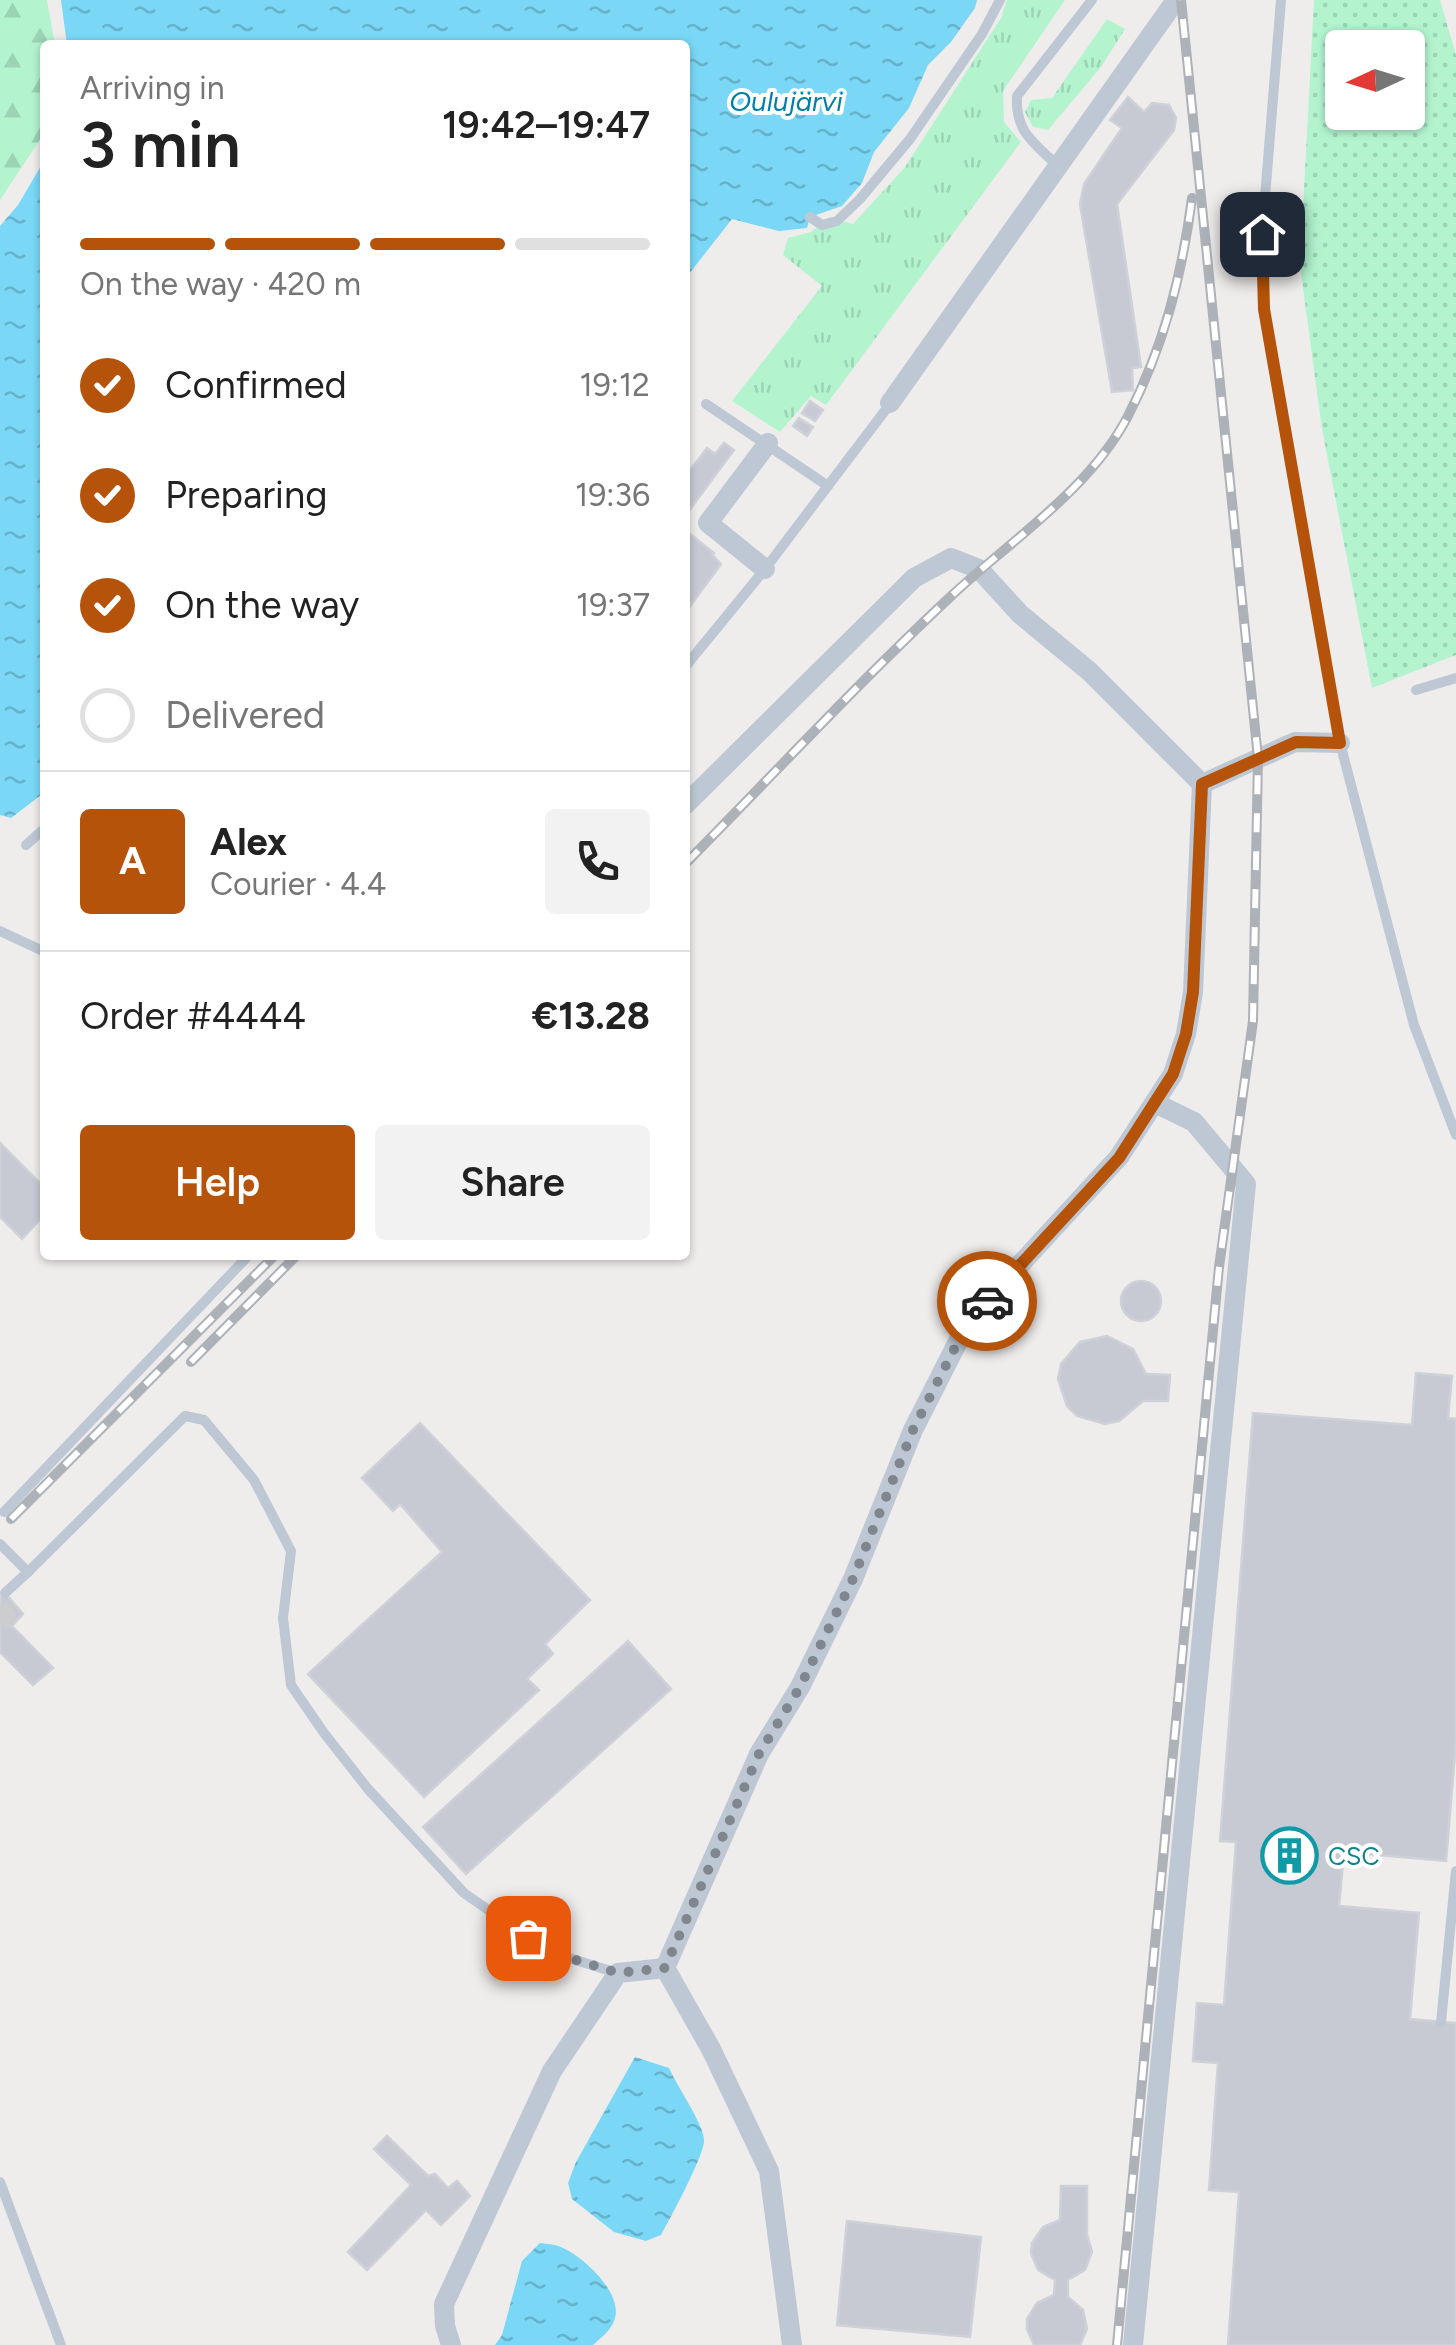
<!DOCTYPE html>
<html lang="en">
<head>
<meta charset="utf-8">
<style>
	:root { --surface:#fff; --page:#f2f2f2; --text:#222; --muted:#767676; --line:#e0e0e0; --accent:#b45309 }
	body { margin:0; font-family:Figtree,sans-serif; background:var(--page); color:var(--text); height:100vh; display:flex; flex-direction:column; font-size:38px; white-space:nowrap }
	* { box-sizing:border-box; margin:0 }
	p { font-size:32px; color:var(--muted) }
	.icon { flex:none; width:55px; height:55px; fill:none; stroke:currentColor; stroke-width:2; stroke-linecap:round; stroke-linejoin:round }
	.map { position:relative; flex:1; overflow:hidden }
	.details { position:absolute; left:40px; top:40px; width:650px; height:1220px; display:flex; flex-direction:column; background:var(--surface); border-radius:10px; box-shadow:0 2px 8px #0004 }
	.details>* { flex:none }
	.needle { width:65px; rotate:266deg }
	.tools { position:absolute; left:1325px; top:30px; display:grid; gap:20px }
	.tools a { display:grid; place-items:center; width:100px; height:100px; border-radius:10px; background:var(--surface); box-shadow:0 2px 8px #0004; font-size:50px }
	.pin { position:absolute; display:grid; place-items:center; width:85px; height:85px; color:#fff; margin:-42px; border-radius:20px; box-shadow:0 5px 15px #0006 }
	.courier { position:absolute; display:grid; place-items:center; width:100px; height:100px; margin:-50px; border:8px solid #b45309; border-radius:50%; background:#fff; color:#222; box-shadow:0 2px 12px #0007 }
	.headline em { font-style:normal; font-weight:600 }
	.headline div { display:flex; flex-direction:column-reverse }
	.headline { display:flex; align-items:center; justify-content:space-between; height:170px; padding:0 40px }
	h1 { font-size:65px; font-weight:600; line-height:75px }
	.bar { display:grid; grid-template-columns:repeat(4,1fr); gap:15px 10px; align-content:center; height:120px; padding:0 40px }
	.bar i { height:12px; border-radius:8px; background:var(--line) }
	.bar .active { background:var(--accent) }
	.bar p { grid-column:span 4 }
	.line { display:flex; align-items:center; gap:25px; padding:0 40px; border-top:2px solid var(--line) }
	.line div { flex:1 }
	.round { display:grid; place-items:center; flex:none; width:105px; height:105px; border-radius:10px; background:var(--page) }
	ol { padding:0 40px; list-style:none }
	li { display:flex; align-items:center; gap:30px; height:110px }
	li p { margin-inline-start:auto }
	li .icon { padding:10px; border-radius:50%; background:var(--accent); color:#fff; stroke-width:4 }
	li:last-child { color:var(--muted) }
	li i { width:55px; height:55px; border:5px solid var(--line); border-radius:50% }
	.button { display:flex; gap:20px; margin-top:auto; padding:20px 40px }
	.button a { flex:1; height:115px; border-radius:10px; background:var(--accent); color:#fff; font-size:40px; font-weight:600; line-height:115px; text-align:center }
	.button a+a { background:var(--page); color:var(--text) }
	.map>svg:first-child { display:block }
</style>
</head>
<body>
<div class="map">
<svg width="1456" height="2345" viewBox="0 0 1456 2345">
	<defs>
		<pattern id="grass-tufts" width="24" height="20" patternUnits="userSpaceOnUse" patternTransform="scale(2.5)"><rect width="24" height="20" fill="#b3f4cf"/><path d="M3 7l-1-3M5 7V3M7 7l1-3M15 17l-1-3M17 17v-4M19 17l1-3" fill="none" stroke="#9bd3b4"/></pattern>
		<pattern id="forest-firs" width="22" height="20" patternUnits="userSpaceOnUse" patternTransform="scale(2.5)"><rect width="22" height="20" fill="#b3f4cf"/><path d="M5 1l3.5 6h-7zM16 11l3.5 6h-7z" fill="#9bd3b4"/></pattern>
		<pattern id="park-dots" width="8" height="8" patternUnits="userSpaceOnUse" patternTransform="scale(2.5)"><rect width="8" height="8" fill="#b3f4cf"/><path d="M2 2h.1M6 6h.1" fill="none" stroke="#9bd3b4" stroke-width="1.8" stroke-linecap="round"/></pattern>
		<pattern id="water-ripples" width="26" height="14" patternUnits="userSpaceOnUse" patternTransform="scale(2.5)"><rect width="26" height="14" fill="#7ad8f6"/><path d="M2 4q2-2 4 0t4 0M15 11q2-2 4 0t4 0" fill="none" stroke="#66b2ca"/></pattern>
	</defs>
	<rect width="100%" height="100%" fill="#efecec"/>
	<g fill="url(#grass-tufts)">
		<path d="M1007,0H1065L1003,91L1004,122L1021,142L826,405L811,396L780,432L732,401L822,286L783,255L788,238L811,232L830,217L853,224L905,167L1001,18Z"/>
		<path d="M1107,19L1125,29L1101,67L1048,130L1033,127L1025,112L1031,100L1052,98Z"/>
	</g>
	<path fill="url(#forest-firs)" d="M0,0H47L55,45H45V132L0,200Z"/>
	<path fill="url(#park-dots)" fill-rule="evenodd" d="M1314,0H1440L1456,55V655L1372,688L1322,429L1300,266ZM1342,48H1408V112H1342Z"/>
	<g fill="url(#water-ripples)">
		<path d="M61,0H977L975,8L951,42L928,65L909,108L874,152L862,183L842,206L810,217L807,228L779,231L732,219L685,279V45H67Z"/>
		<path d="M45,159V792L11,818L0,815V226L18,205Z"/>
		<path d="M635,2057L669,2068C677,2086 704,2125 704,2140C705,2154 670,2219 661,2235L646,2241L614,2232L572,2199L568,2183L576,2162Z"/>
		<path d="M540,2243C548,2244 556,2244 563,2248C585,2258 625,2295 614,2321C611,2330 601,2338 593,2345H495L502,2335L522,2261Z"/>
	</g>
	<g fill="#c7cad3" stroke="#cfd1d9" stroke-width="2.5">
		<path d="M1128,97L1144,112L1152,103L1169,105L1176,118L1174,130L1117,204L1141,367L1132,368L1133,390L1112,392L1080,204L1084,184L1122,128L1110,120Z"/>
		<path d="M810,401L823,410L815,421L802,413Z"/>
		<path d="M799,418L813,427L807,436L793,426Z"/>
		<path d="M724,443L734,450L685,516V477L707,448L715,454Z"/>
		<path d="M685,530L714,553L712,555L721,564L685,613Z"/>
		<path d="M0,1143L45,1188V1214L22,1239L0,1217Z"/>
		<circle cx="1141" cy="1301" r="20"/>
		<path d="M1107,1336L1133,1349L1146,1374L1170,1375L1168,1401H1143L1119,1421L1105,1424L1077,1416L1067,1406L1058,1379L1061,1364L1080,1342Z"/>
		<path d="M1416,1373L1452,1376L1448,1418L1456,1419V1742L1446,1861L1344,1852L1339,1906L1419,1913L1410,2019L1456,2023V2345H1228L1239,2192L1209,2190L1218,2063L1193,2061L1197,2003L1224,2005L1236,1842L1220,1841L1253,1413L1412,1425Z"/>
		<path d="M420,1423L590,1600L545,1644L553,1654L527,1679L539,1690L424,1797L308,1674L442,1552L400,1504L393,1511L362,1478Z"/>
		<path d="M5,1593L23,1614L12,1626L53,1668L33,1685L0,1652V1598Z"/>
		<path d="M628,1641L671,1689L466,1874L423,1827Z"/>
		<path d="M387,2136L428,2176L435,2174L448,2188L457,2181L470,2196L441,2225L426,2210L367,2270L348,2252L411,2185L374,2149Z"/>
		<path d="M1061,2186H1087V2234L1092,2252L1085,2270L1068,2280V2297L1083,2310L1087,2329L1080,2345H1034L1027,2329V2319L1037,2303L1054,2295L1055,2280L1038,2270L1031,2253L1032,2243L1043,2227L1060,2220Z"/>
		<path d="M847,2221L981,2237L970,2337L837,2325Z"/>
	</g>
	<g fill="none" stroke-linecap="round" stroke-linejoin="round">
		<path stroke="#cccdcf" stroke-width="20" stroke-dasharray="20 10" stroke-linecap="butt" d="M0,1606L6,1617L0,1622"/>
		<g stroke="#bdc8d4" stroke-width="10">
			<path d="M1281,0L1262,234L1263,309L1340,743L1414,1025L1456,1135"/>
			<path d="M1058,166C1034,143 1015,132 1017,96L1092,0"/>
			<path d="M810,217L822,225L837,221L860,199L910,139L982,34L1000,0"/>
			<path d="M706,404L828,486"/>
			<path d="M685,667L765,569L890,404"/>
			<path d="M1416,690L1456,678"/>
			<path d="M26,845L45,828"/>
			<path d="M0,931L45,952"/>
			<path d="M4,1512L249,1255"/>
			<path d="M0,1544L28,1572L185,1416L204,1420L254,1480L291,1551L283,1618L291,1685L324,1733L368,1789L464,1893L547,1951L617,1973"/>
			<path d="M5,1593L28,1572"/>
			<path d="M1441,2022L1456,1871"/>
			<path d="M0,2182L61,2345"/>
		</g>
		<g stroke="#bdc8d4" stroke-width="20">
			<path d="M890,403L1176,0"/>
			<path d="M765,569L708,523L768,443"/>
			<path d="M685,805L914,578L951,558L979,569L1020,614L1089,671L1202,784L1295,742L1340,743"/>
			<path d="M665,1968L759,1754L800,1687L853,1579L913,1430L969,1320L1119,1157L1173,1074L1186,1034L1193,992L1202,784"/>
			<path d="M451,2345L445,2326L444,2304L552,2071L618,1973L665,1968L711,2049L769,2171L792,2345"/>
			<path d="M1133,2345L1246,1184L1194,1122L1155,1103"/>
		</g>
		<defs>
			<g id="rail">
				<path d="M685,864C772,776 857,684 948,599C1008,542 1089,491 1128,416C1164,346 1182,275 1192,198"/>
				<path d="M191,1362L297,1255"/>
				<path d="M11,1519L275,1255"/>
				<path d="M1117,2345L1219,1267L1253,1021L1258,758L1181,0"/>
			</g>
		</defs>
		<use href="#rail" stroke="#adb1b8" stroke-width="10"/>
		<use href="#rail" stroke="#fff" stroke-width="6" stroke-dasharray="19" stroke-linecap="butt"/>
	</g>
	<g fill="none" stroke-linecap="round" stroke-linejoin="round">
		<path stroke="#7f868e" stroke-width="10" stroke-dasharray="0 18" d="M528,1938L547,1951L618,1973L665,1968L759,1754L800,1687L853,1579L913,1430L969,1320L987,1301"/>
		<path stroke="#b45309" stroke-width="12" d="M987,1301L1119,1158L1173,1074L1186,1034L1193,992L1202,784L1296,742L1340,743L1264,309L1262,234"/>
	</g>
	<defs>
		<symbol id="building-ring" viewBox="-11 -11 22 22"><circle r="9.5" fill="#fff" stroke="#0f9aa8" stroke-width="1.5"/><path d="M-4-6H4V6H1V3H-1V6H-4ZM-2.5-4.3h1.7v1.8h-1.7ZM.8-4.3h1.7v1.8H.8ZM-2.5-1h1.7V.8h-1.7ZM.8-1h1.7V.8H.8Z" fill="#0f9aa8"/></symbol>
	</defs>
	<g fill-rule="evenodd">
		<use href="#building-ring" x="1258" y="1824" width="63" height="63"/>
	</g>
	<g text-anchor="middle" stroke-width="8" stroke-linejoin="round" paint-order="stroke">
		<g font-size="25" fill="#0d838f" stroke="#fff" text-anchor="start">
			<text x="1328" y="1865">CSC</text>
		</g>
		<g font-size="28" font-style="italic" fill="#017fa9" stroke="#fff">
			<text x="786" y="111">Oulujärvi</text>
		</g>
	</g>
</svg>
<div class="tools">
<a><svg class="needle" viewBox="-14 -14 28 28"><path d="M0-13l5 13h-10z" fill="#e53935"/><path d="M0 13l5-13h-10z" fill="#767676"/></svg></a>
</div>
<div class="pin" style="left:528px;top:1938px;background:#ea580c"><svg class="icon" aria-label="bag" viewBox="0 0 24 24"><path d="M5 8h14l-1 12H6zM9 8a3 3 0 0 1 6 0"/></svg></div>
<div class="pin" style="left:1262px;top:234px;background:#1f2937"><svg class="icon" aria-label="home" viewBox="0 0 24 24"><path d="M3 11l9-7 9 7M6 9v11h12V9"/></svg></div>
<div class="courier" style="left:987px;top:1301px"><svg class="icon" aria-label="car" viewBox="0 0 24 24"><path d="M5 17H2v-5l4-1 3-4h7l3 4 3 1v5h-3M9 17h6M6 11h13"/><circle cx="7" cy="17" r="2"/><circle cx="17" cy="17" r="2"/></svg></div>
<section class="details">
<div class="headline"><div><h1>3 min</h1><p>Arriving in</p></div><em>19:42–19:47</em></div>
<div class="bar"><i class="active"></i><i class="active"></i><i class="active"></i><i></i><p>On the way · 420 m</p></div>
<ol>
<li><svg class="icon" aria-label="check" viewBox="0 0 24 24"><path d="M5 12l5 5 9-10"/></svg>Confirmed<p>19:12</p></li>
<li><svg class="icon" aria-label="check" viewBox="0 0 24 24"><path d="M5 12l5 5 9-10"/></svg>Preparing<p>19:36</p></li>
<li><svg class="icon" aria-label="check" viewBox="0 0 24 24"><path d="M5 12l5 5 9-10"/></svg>On the way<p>19:37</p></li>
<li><i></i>Delivered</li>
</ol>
<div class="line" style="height:180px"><b class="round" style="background:var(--accent);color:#fff">A</b><div><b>Alex</b><p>Courier · 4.4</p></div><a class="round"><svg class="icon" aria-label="phone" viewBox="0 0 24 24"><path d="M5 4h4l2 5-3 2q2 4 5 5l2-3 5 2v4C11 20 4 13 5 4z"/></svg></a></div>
<div class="line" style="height:130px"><div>Order #4444</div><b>€13.28</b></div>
<div class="button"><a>Help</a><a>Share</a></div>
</section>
</div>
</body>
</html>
